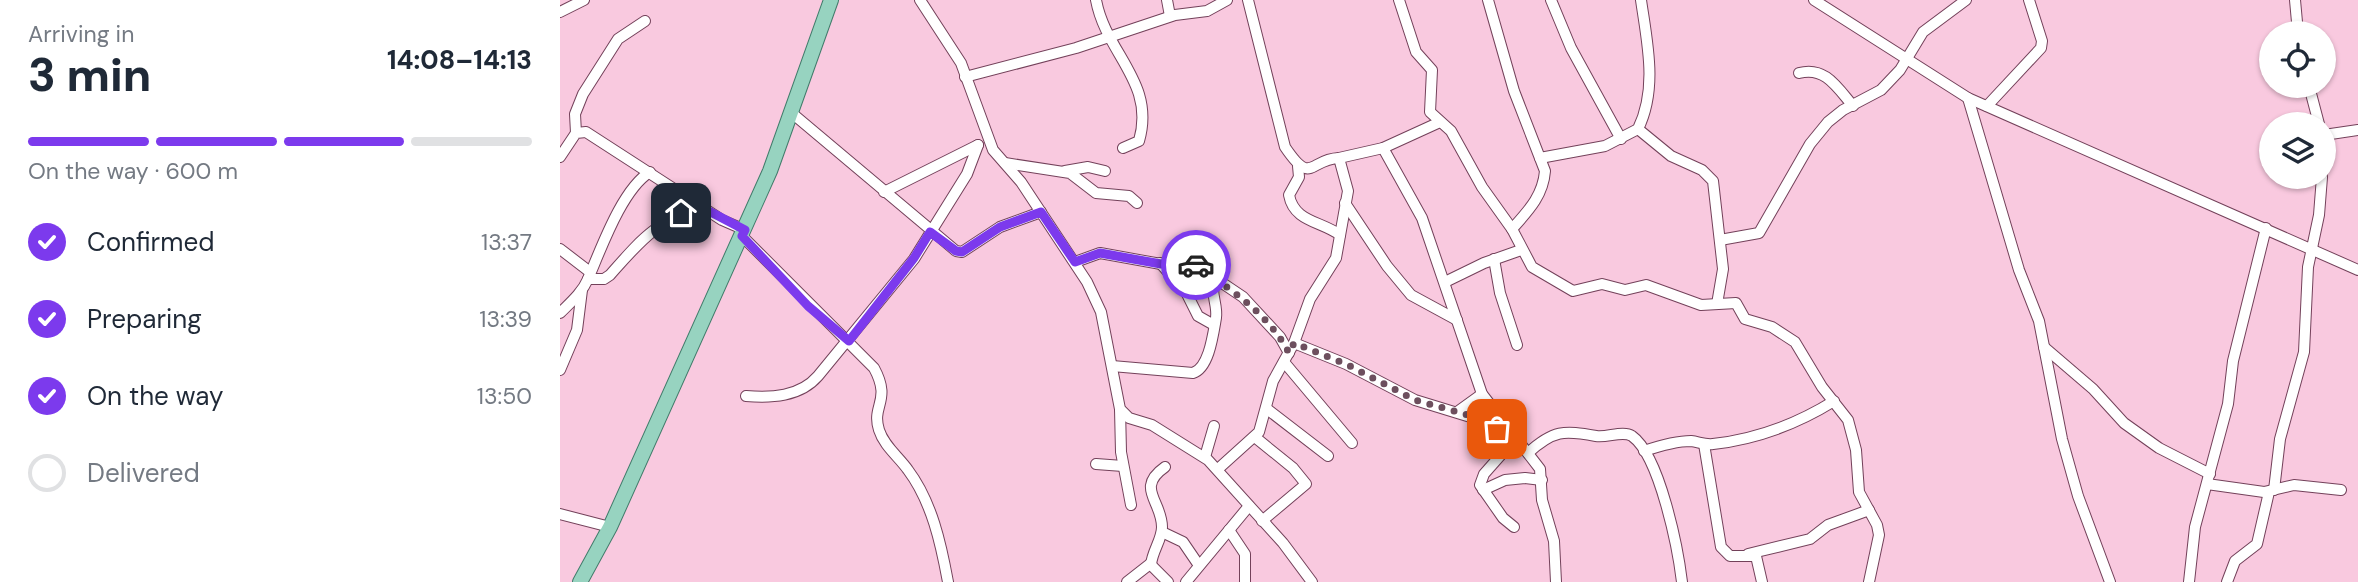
<!DOCTYPE html>
<html lang="en">
<head>
<meta charset="utf-8">
<style>
	:root { --surface:#fff; --page:#f2f2f3; --text:#1f2937; --muted:#747a83; --line:#e0e1e3; --accent:#7c3aed }
	body { margin:0; font-family:"DM Sans",sans-serif; background:var(--page); color:var(--text); height:100vh; display:flex; flex-direction:column; font-size:26px; white-space:nowrap }
	* { box-sizing:border-box; margin:0 }
	p { font-size:23px; color:var(--muted) }
	.icon { flex:none; width:38px; height:38px; fill:none; stroke:currentColor; stroke-width:2; stroke-linecap:round; stroke-linejoin:round }
	.map { position:relative; flex:1; overflow:hidden }
	.panel { display:flex; flex-direction:column; background:var(--surface); width:560px }
	.panel>* { flex:none }
	.buttons { position:absolute; left:1699px; top:21px; display:grid; gap:14px }
	.buttons a { display:grid; place-items:center; width:77px; height:77px; border-radius:50%; background:var(--surface); box-shadow:0 2px 5px #0004; font-size:35px }
	.pin { position:absolute; display:grid; place-items:center; width:60px; height:60px; color:#fff; margin:-30px; border-radius:14px; box-shadow:0 4px 10px #0006 }
	.courier { position:absolute; display:grid; place-items:center; width:70px; height:70px; margin:-35px; border:5px solid #7c3aed; border-radius:50%; background:#fff; color:#222; box-shadow:0 2px 9px #0007 }
	.summary em { font-style:normal; font-weight:800 }
	.summary div { display:flex; flex-direction:column-reverse }
	.summary { display:flex; align-items:center; justify-content:space-between; height:119px; padding:0 28px }
	h1 { font-size:46px; font-weight:800; line-height:52px }
	.bar { display:grid; grid-template-columns:repeat(4,1fr); gap:10px 7px; align-content:center; height:84px; padding:0 28px }
	.bar i { height:9px; border-radius:5px; background:var(--line) }
	.bar .active { background:var(--accent) }
	.bar p { grid-column:span 4 }
	ol { padding:0 28px; list-style:none }
	li { display:flex; align-items:center; gap:21px; height:77px }
	li p { margin-inline-start:auto }
	li .icon { padding:7px; border-radius:50%; background:var(--accent); color:#fff; stroke-width:4 }
	li:last-child { color:var(--muted) }
	li i { width:38px; height:38px; border:4px solid var(--line); border-radius:50% }
	main { display:flex; flex:1; min-height:0 }
	.map>svg:first-child { display:block }
</style>
</head>
<body>
<main>
<section class="panel">
<div class="summary"><div><h1>3 min</h1><p>Arriving in</p></div><em>14:08–14:13</em></div>
<div class="bar"><i class="active"></i><i class="active"></i><i class="active"></i><i></i><p>On the way · 600 m</p></div>
<ol>
<li><svg class="icon" aria-label="check" viewBox="0 0 24 24"><path d="M5 12l5 5 9-10"/></svg>Confirmed<p>13:37</p></li>
<li><svg class="icon" aria-label="check" viewBox="0 0 24 24"><path d="M5 12l5 5 9-10"/></svg>Preparing<p>13:39</p></li>
<li><svg class="icon" aria-label="check" viewBox="0 0 24 24"><path d="M5 12l5 5 9-10"/></svg>On the way<p>13:50</p></li>
<li><i></i>Delivered</li>
</ol>
</section>
<div class="map">
<svg width="1798" height="582" viewBox="0 0 1798 582">
	<rect width="100%" height="100%" fill="#f9c9df"/>
	<g fill="none" stroke-linecap="round" stroke-linejoin="round">
		<defs>
			<g id="minor">
				<path d="M360,0L401,63L433,150L461,182L527,282L541,312L560,409L569,418L592,425L648,460L723,543L752,582"/>
				<path d="M536,0C546,54 596,82 579,141L563,148"/>
				<path d="M607,0L610,16"/>
				<path d="M839,0L856,52L872,70L870,112L891,131L922,187L952,229L972,267L1013,291L1042,284L1065,290L1086,285L1141,305L1176,303L1185,319L1212,327L1235,342L1262,387L1288,420L1296,450L1299,492L1317,525L1319,535L1309,582"/>
				<path d="M928,0L954,91L985,171C983,196 968,211 952,229"/>
				<path d="M991,0L1011,48L1061,139"/>
				<path d="M1254,0L1408,98L1798,270"/>
				<path d="M1735,0L1738,33"/>
				<path d="M0,12L24,0"/>
				<path d="M1239,73C1265,66 1277,87 1293,106"/>
				<path d="M405,77L516,48L615,15L647,11L667,0"/>
				<path d="M1749,86L1759,124"/>
				<path d="M1408,98L1459,270L1479,321L1502,439L1518,496L1550,582"/>
				<path d="M1427,106L1481,48L1482,41L1469,0"/>
				<path d="M233,114L396,251L402,252L440,227L481,212"/>
				<path d="M1078,129L1111,156L1142,170L1153,181L1163,269L1157,304"/>
				<path d="M16,133L15,114L23,94L58,39L85,21"/>
				<path d="M1764,135L1798,130"/>
				<path d="M823,148L862,218L922,394L980,469L982,500L994,541L996,582"/>
				<path d="M0,157L16,133L26,132L162,220L185,230"/>
				<path d="M779,158L823,148L880,122"/>
				<path d="M980,158L1045,146L1078,129C1098,88 1087,42 1081,0"/>
				<path d="M445,163L510,173L536,193L569,196L577,203"/>
				<path d="M738,166L739,177L729,195C734,222 761,221 780,235"/>
				<path d="M505,171L528,167L545,171"/>
				<path d="M324,192L418,145"/>
				<path d="M785,203L827,266L851,295L897,320"/>
				<path d="M182,236L314,368C332,401 311,405 319,430C324,446 339,457 348,470C372,502 381,544 388,582"/>
				<path d="M1160,240L1199,233L1250,144L1268,122L1283,110L1321,90L1340,70L1363,32L1406,0"/>
				<path d="M0,249L30,272"/>
				<path d="M934,259L940,293L957,345"/>
				<path d="M515,262L540,253L601,264L622,261L634,264L683,297L720,337L729,353"/>
				<path d="M600,263L626,292L638,316L654,325"/>
				<path d="M28,279H44L50,275C81,240 98,218 145,209"/>
				<path d="M885,282L924,263L961,250"/>
				<path d="M0,313C10,303 22,293 28,279C41,249 62,189 90,172"/>
				<path d="M734,343L786,364L855,400L930,423L943,435L947,448L924,474L920,485L943,518L954,527"/>
				<path d="M1484,347L1533,389L1564,423L1599,448L1650,474"/>
				<path d="M724,362L792,443"/>
				<path d="M552,366L633,373C649,368 653,335 656,318C658,305 650,293 654,279"/>
				<path d="M0,370L17,330L22,290"/>
				<path d="M186,396C211,398 240,397 258,376L354,259L407,174L418,145"/>
				<path d="M560,409L561,452L571,505"/>
				<path d="M707,409L768,456"/>
				<path d="M897,412L922,394"/>
				<path d="M696,438L733,468L746,484L702,521"/>
				<path d="M1144,444L1161,547L1170,556H1196L1202,582"/>
				<path d="M1084,451C1099,446 1115,441 1131,441C1139,442 1145,445 1153,444C1197,439 1237,424 1274,401"/>
				<path d="M968,453C993,430 1004,430 1036,436C1047,438 1063,430 1072,436C1100,456 1118,549 1122,582"/>
				<path d="M645,457L654,426"/>
				<path d="M536,464L563,466"/>
				<path d="M658,469L699,432L713,381L734,343L750,299L776,258L788,191L779,158C749,159 752,187 725,147L688,0"/>
				<path d="M1647,484L1704,492L1734,485L1781,490"/>
				<path d="M923,490L945,480L965,478L982,480"/>
				<path d="M1714,490L1720,439L1744,352L1748,267L1759,215L1762,177"/>
				<path d="M0,514L50,527"/>
				<path d="M669,530L685,554V582"/>
				<path d="M602,532L623,542L638,564"/>
				<path d="M1188,554L1250,539L1268,525L1309,510"/>
				<path d="M591,565C592,551 602,540 602,527C602,501 575,488 605,467"/>
				<path d="M567,582L590,564L608,582"/>
				<path d="M626,582L689,506"/>
				<path d="M1629,582L1635,527L1668,404L1673,361L1706,228"/>
				<path d="M1667,582L1675,561L1697,544L1709,492"/>
			</g>
			<path id="major" d="M20,582L50,527L210,171L271,0"/>
		</defs>
		<use href="#minor" stroke="#73415a" stroke-width="12"/>
		<use href="#major" stroke="#417b6a" stroke-width="16"/>
		<use href="#minor" stroke="#fff" stroke-width="10"/>
		<use href="#major" stroke="#97d3c0" stroke-width="14"/>
	</g>
	<g fill="none" stroke-linecap="round" stroke-linejoin="round">
		<path stroke="#6d4f5e" stroke-width="7" stroke-dasharray="0 12.6" d="M636,265C672,291 708,313 729,353L734,343L786,364L855,400L915,417L937,429"/>
		<path stroke="#7c3aed" stroke-width="9" d="M121,213L145,209L185,230L182,236L248,306L289,341L354,258L370,232L396,251L402,252L440,227L481,212L515,262L540,253L601,264L622,261L636,265"/>
	</g>
</svg>
<div class="buttons">
<a><svg class="icon" aria-label="locate" viewBox="0 0 24 24"><circle cx="12" cy="12" r="6"/><path d="M12 2v4M12 18v4M2 12h4M18 12h4"/></svg></a>
<a><svg class="icon" aria-label="layers" viewBox="0 0 24 24"><path d="M12 4l9 5-9 5-9-5zM3 14l9 5 9-5"/></svg></a>
</div>
<div class="pin" style="left:937px;top:429px;background:#ea580c"><svg class="icon" aria-label="bag" viewBox="0 0 24 24"><path d="M5 8h14l-1 12H6zM9 8a3 3 0 0 1 6 0"/></svg></div>
<div class="pin" style="left:121px;top:213px;background:#1f2937"><svg class="icon" aria-label="home" viewBox="0 0 24 24"><path d="M3 11l9-7 9 7M6 9v11h12V9"/></svg></div>
<div class="courier" style="left:636px;top:265px"><svg class="icon" aria-label="car" viewBox="0 0 24 24"><path d="M5 17H2v-5l4-1 3-4h7l3 4 3 1v5h-3M9 17h6M6 11h13"/><circle cx="7" cy="17" r="2"/><circle cx="17" cy="17" r="2"/></svg></div>
</div>
</main>
</body>
</html>
